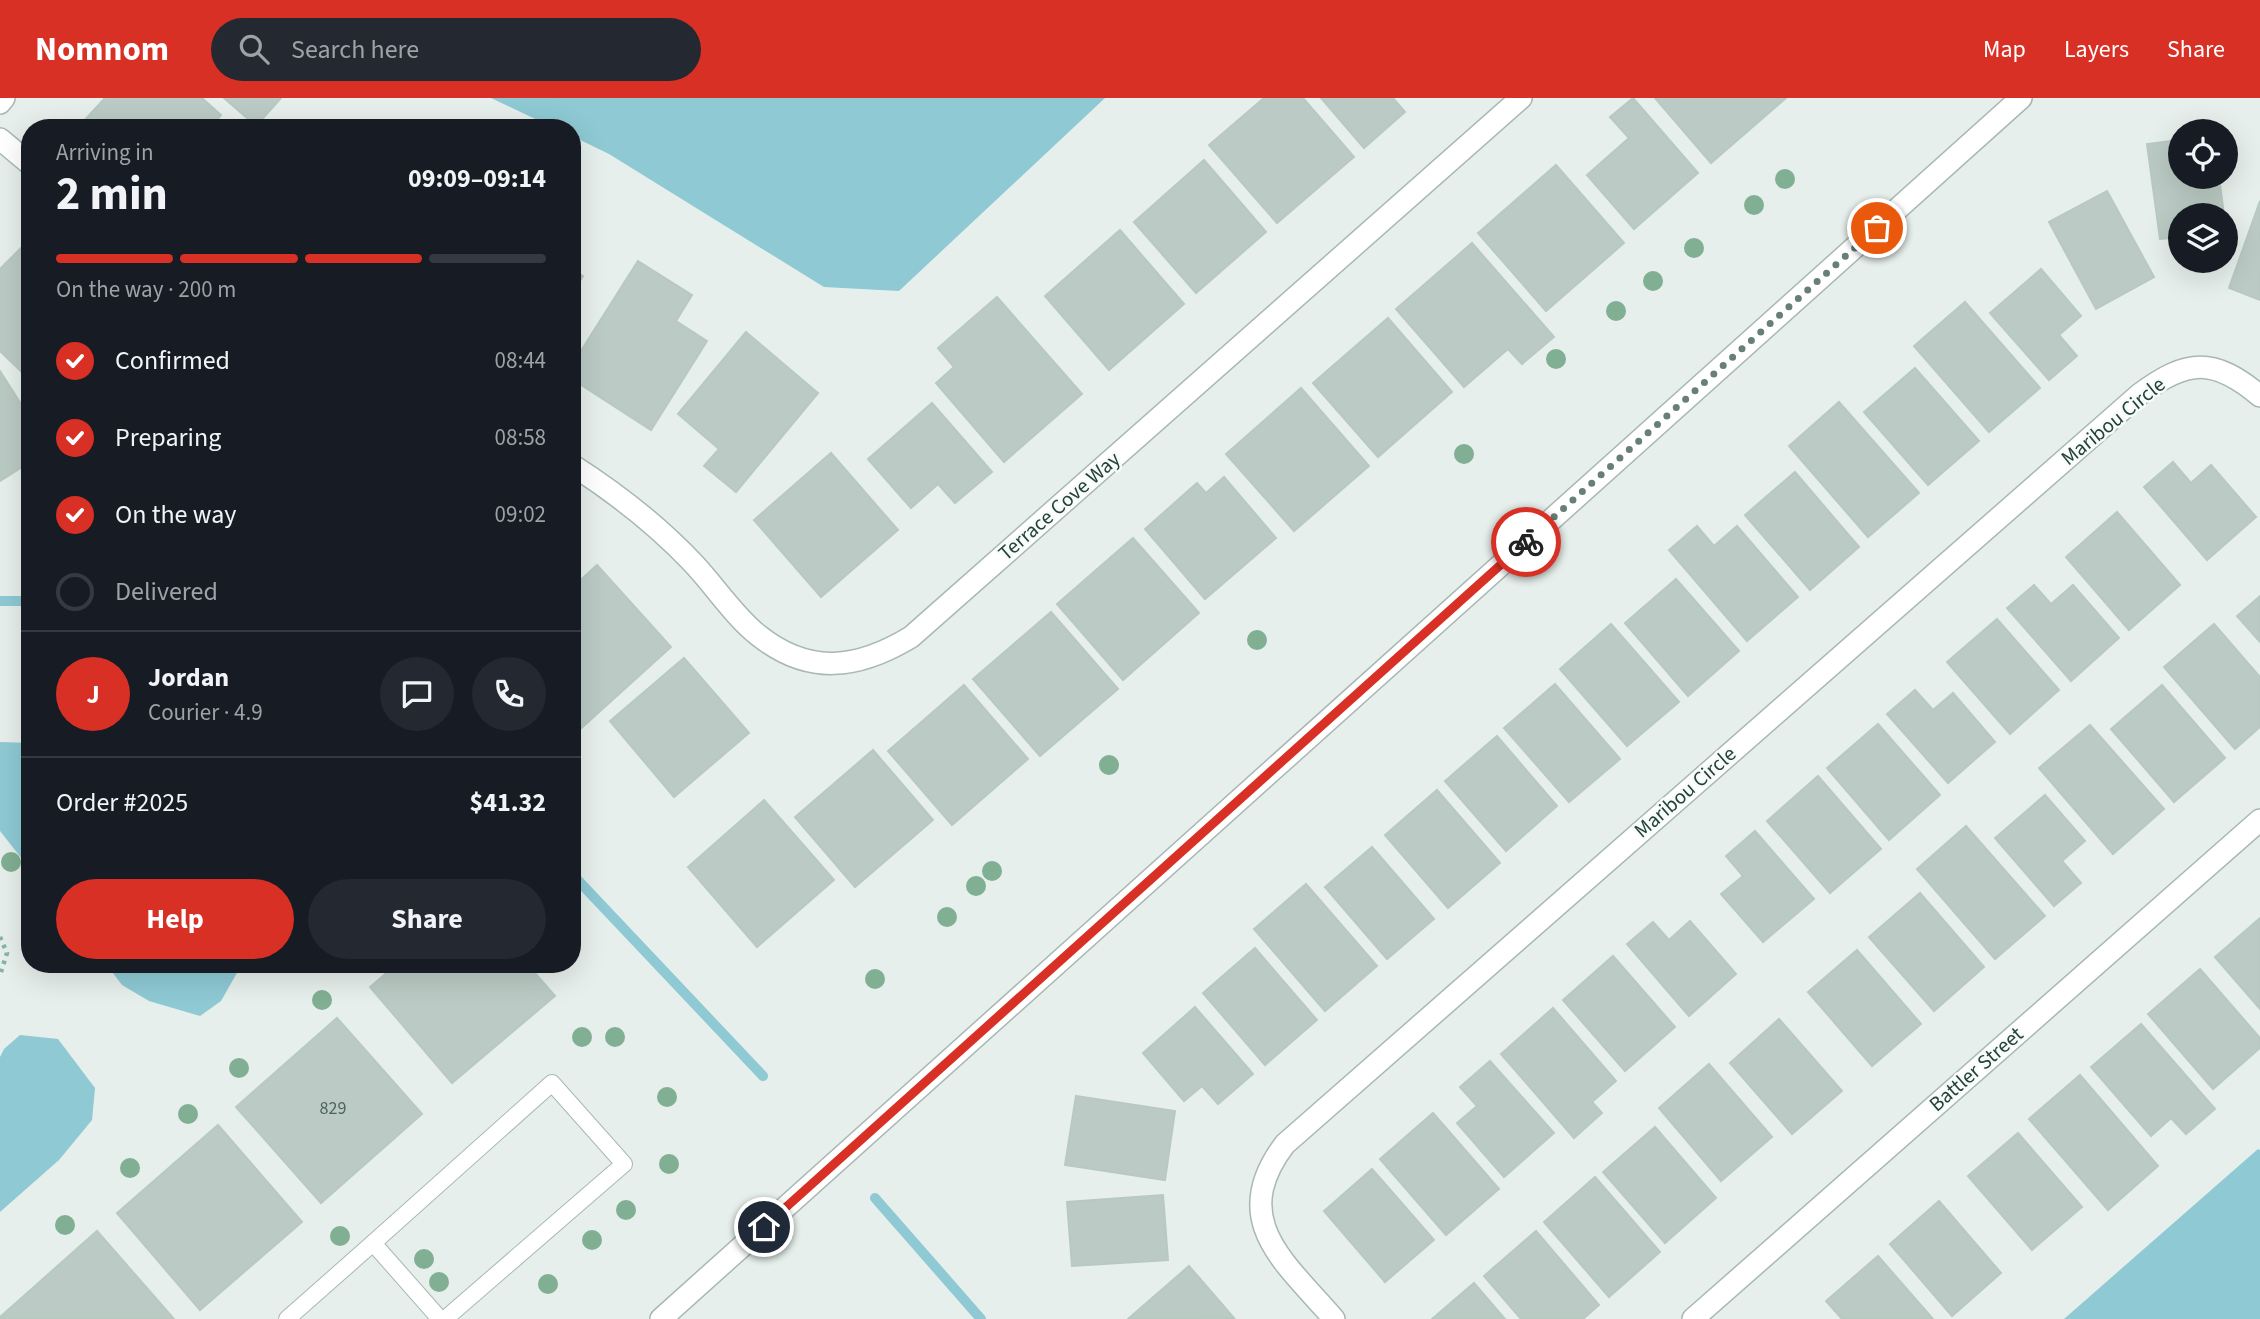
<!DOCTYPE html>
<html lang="en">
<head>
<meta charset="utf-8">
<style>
	:root { --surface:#171b24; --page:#242831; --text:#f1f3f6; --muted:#9ea1a6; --line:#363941; --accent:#d93025 }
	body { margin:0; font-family:"Source Sans 3",sans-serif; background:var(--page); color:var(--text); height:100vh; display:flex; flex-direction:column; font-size:26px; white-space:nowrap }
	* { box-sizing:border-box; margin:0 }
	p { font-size:23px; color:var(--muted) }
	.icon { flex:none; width:38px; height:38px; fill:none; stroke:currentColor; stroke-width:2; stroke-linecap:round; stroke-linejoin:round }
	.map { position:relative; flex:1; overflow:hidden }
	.panel { position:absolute; left:21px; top:21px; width:560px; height:854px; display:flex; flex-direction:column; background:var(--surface); border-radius:28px; box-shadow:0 7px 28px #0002 }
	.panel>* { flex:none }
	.buttons { position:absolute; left:2168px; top:21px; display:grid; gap:14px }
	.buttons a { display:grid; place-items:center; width:70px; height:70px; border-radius:50%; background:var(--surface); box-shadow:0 7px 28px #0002; font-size:35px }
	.pin { position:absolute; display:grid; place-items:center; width:60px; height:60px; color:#fff; margin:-30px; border:4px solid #fff; border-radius:50%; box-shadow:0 2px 7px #0007 }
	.courier { position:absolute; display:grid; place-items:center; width:70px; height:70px; margin:-35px; border:5px solid #d93025; border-radius:50%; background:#fff; color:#222; box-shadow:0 2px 9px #0007 }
	.headline em { font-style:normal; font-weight:700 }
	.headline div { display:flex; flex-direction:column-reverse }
	.headline { display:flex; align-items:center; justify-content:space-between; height:119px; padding:0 35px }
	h1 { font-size:46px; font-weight:700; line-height:52px }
	.bar { display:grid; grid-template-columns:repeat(4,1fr); gap:10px 7px; align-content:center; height:84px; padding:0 35px }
	.bar i { height:9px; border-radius:5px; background:var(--line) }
	.bar .current { background:var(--accent) }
	.bar p { grid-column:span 4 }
	.line { display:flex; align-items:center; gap:18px; padding:0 35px; border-top:2px solid var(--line) }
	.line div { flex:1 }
	.round { display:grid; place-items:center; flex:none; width:74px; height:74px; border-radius:37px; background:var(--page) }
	ol { padding:0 35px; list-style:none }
	li { display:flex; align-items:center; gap:21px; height:77px }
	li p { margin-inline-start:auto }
	li .icon { padding:7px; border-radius:50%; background:var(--accent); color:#fff; stroke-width:4 }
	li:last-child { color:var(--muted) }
	li i { width:38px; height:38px; border:4px solid var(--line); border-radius:50% }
	.primary-button { display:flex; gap:14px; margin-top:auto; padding:14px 35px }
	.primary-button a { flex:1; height:80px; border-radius:42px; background:var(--accent); color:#fff; font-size:28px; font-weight:700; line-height:80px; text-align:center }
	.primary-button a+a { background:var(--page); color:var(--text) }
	header { display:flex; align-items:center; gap:42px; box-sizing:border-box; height:98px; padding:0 35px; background:var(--accent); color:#fff }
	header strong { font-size:33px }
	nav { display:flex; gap:38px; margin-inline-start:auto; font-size:24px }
	.search { width:490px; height:63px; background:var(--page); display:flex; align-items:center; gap:18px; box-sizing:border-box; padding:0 24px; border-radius:38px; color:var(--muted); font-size:26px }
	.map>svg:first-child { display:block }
</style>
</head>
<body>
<header>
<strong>Nomnom</strong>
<div class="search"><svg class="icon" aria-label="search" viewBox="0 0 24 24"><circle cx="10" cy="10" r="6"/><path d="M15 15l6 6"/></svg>Search here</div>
<nav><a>Map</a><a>Layers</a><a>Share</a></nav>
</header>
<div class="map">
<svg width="2260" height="1221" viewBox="0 0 2260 1221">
	<rect width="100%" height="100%" fill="#e6efeb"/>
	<g fill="#8ec9d4">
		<path d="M491,0H1105L899,193L824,189L609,56L572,38V30H554Z"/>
		<path d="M0,644L30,645V771L0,733Z"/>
		<path d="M106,866H242L221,903L200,918L149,903L122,887Z"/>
		<path d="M20,937L58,941L95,990L92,1022L59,1062L0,1114V959L4,951Z"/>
		<path d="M2258,1051L2260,1052V1221H2064Z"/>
	</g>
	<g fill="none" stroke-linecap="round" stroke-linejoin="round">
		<g stroke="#8ec9d4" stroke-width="10">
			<path d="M0,503H30"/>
			<path d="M572,776L763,978"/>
			<path d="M875,1100L981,1221"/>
		</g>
	</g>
	<g fill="#bbcac4" stroke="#b8c9c2" stroke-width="2">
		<path d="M105,0H202L221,17L210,30H84L81,26Z"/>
		<path d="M224,0H281L256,28Z"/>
		<path d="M1264,0H1303L1354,59L1277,125L1209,47Z"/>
		<path d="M1321,0H1393L1405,14L1364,50Z"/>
		<path d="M1633,0L1698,75L1634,131L1587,77L1629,40L1610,19Z"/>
		<path d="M1655,0H1786L1711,65Z"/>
		<path d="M2180,42V79H2219L2224,117H2180V139L2160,141L2147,46Z"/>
		<path d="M1204,62L1266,134L1196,195L1134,124Z"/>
		<path d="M1556,67L1624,145L1546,213L1478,135Z"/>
		<path d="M2107,93L2154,179L2096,211L2049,124Z"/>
		<path d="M2260,103V202L2229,190Z"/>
		<path d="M1120,132L1184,206L1109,272L1045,198Z"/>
		<path d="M30,141V282L0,253V171Z"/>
		<path d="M1472,145L1554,239L1522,266L1508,251L1464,289L1396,211Z"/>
		<path d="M638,163L692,197L676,223L707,243L651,332L572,281V267Z"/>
		<path d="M572,171L583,178L572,196Z"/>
		<path d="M2041,171L2081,218L2059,237L2077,258L2049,282L1990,215Z"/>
		<path d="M997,199L1082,296L1004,364L936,285L954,269L938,250Z"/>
		<path d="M1965,204L2040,290L1989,334L1914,248Z"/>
		<path d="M1388,220L1452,294L1378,359L1313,285Z"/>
		<path d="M746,234L818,295L736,394L704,368L719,351L678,316Z"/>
		<path d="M1915,270L1979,343L1928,387L1864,314Z"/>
		<path d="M0,273L30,320V364L0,383Z"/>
		<path d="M1301,290L1369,368L1294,433L1226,356Z"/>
		<path d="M1839,304L1919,395L1868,439L1789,348Z"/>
		<path d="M932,305L992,374L955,405L938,386L911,410L868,361Z"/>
		<path d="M831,355L898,432L821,499L754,422Z"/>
		<path d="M2173,364L2191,385L2211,367L2256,419L2207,462L2144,389Z"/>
		<path d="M1795,374L1859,449L1810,492L1745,417Z"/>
		<path d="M1224,379L1276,440L1205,501L1145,431L1197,385L1206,395Z"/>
		<path d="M2117,414L2180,487L2129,532L2066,459Z"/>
		<path d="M1697,428L1714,448L1737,428L1798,499L1747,543L1669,452Z"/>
		<path d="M1133,440L1199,515L1123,582L1057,506Z"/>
		<path d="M597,467L671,549L578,633L572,627V490Z"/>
		<path d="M1676,481L1739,553L1688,598L1625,525Z"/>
		<path d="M2034,487L2051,506L2073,487L2119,540L2071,583L2007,510Z"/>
		<path d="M2260,498V544L2237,518Z"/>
		<path d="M1051,514L1118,591L1040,658L973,581Z"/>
		<path d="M1997,521L2059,592L2010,636L1947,564Z"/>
		<path d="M1611,526L1679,604L1627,648L1560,571Z"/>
		<path d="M2214,526L2260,579V629L2235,651L2164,569Z"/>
		<path d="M684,560L749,635L674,699L610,623Z"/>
		<path d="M1555,586L1620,661L1569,704L1504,630Z"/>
		<path d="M964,587L1028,661L952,727L888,653Z"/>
		<path d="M2162,587L2225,660L2174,704L2111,631Z"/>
		<path d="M1915,592L1933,612L1953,595L1995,644L1948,685L1887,616Z"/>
		<path d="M1878,626L1940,697L1889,742L1827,670Z"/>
		<path d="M2090,627L2164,711L2113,756L2039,670Z"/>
		<path d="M1497,638L1557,708L1506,753L1445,683Z"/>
		<path d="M873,652L933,722L855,789L795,719Z"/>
		<path d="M1818,678L1881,751L1830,795L1767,723Z"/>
		<path d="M1437,692L1500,765L1448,810L1385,737Z"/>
		<path d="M2045,697L2085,743L2062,763L2081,785L2054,808L1995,740Z"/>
		<path d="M764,702L834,782L757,849L688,769Z"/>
		<path d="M1966,728L2045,818L1995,861L1917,771Z"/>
		<path d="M1755,733L1814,801L1763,844L1721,796L1743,778L1726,758Z"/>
		<path d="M1372,749L1434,821L1387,861L1325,789Z"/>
		<path d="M1306,786L1377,868L1325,913L1254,831Z"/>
		<path d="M1920,795L1984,869L1934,913L1869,839Z"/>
		<path d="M2260,820V911L2215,859Z"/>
		<path d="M1690,823L1736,876L1689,918L1627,846L1653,824L1669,842Z"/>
		<path d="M1255,850L1317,922L1265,967L1203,895Z"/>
		<path d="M1857,852L1921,926L1872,968L1808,894Z"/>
		<path d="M1613,858L1675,929L1625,973L1563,902Z"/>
		<path d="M397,866H527L555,898L452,985L370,889Z"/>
		<path d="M2200,871L2260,940V950L2213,991L2148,916Z"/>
		<path d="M1195,909L1253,976L1218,1006L1202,988L1184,1003L1143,955Z"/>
		<path d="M1553,910L1616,983L1592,1004L1602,1015L1574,1040L1501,956Z"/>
		<path d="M337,920L422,1016L321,1105L236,1009Z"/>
		<path d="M1779,921L1842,993L1792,1036L1730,965Z"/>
		<path d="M2141,926L2215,1011L2186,1036L2171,1020L2151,1038L2091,969Z"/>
		<path d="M1490,963L1554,1035L1504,1079L1457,1025L1477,1008L1460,989Z"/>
		<path d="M1709,966L1772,1039L1721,1083L1659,1010Z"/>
		<path d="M2080,977L2158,1068L2108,1112L2029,1021Z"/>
		<path d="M1076,998L1175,1013L1165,1082L1065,1067Z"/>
		<path d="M1433,1015L1499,1091L1446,1137L1380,1061Z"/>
		<path d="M218,1027L302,1124L200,1212L117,1115Z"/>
		<path d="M1655,1029L1716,1100L1665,1145L1603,1074Z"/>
		<path d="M2018,1035L2082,1109L2032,1152L1968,1078Z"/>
		<path d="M1372,1071L1434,1142L1385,1184L1324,1113Z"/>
		<path d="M1595,1079L1660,1154L1609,1199L1544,1124Z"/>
		<path d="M1163,1097L1168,1162L1072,1168L1067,1104Z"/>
		<path d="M1939,1103L2001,1175L1952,1218L1890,1146Z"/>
		<path d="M97,1133L174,1221H0V1219Z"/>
		<path d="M1536,1133L1599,1207L1583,1221H1521L1484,1178Z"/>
		<path d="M1878,1158L1933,1221H1842L1826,1203Z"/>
		<path d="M1189,1168L1234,1220L1128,1221Z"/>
		<path d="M1474,1185L1505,1221H1432Z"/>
	</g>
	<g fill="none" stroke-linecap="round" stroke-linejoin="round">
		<defs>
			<g id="service">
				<path d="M373,1145L552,985L624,1066L445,1221"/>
				<path d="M287,1221L373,1145L440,1221"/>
			</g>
			<g id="minor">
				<path d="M0,5L4,0"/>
				<path d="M0,41L30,66"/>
				<path d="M572,367C616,395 657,427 693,465C714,487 734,518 758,537C809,578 858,571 911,539L1521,0"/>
				<path d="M1334,1221C1285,1164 1227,1122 1285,1046L2140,296C2187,261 2214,259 2260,298"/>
				<path d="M1693,1221L2260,722"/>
			</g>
			<path id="tertiary" d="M661,1221L2021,0"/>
		</defs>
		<use href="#service" stroke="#a8b8b2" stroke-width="18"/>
		<use href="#minor" stroke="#a8b8b2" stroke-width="24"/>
		<use href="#tertiary" stroke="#a8b8b2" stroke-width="24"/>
		<path stroke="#86b3a5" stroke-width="4.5" stroke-dasharray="3.5 5" stroke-linecap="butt" d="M0,839L7,855L0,877"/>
		<use href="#service" stroke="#fff" stroke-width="16"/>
		<use href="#minor" stroke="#fff" stroke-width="21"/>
		<use href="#tertiary" stroke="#fff" stroke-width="21"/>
	</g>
	<g fill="#80af93">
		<circle cx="1785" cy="81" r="10"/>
		<circle cx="1754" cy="107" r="10"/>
		<circle cx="1694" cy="150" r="10"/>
		<circle cx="1653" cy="183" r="10"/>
		<circle cx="1616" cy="213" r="10"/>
		<circle cx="1556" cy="261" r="10"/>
		<circle cx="1464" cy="356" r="10"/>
		<circle cx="1257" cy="542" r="10"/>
		<circle cx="1109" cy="667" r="10"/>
		<circle cx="11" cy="764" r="10"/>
		<circle cx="992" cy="773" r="10"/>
		<circle cx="976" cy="788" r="10"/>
		<circle cx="947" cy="819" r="10"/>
		<circle cx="875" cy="881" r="10"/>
		<circle cx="322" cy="902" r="10"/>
		<circle cx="582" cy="939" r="10"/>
		<circle cx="615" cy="939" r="10"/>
		<circle cx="239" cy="970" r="10"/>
		<circle cx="667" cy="999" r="10"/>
		<circle cx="188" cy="1016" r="10"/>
		<circle cx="669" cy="1066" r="10"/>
		<circle cx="130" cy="1070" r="10"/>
		<circle cx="626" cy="1112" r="10"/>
		<circle cx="65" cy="1127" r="10"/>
		<circle cx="340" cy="1138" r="10"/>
		<circle cx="592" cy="1142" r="10"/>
		<circle cx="424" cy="1161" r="10"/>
		<circle cx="439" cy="1184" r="10"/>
		<circle cx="548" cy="1186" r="10"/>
	</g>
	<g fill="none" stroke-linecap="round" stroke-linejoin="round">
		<path stroke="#687f78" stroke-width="7" stroke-dasharray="0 12.6" d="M1526,444L1877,130"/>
		<path stroke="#d93025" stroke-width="9" d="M764,1129L1526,444"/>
	</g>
	<g text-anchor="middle" stroke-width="5" stroke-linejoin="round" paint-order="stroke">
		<g font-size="18" fill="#4a645c">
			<text x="333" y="1016">829</text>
		</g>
		<g font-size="21" fill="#24423a" stroke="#f7fbf9">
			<text transform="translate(2113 323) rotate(-39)" y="7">Maribou Circle</text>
			<text transform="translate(1059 408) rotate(-41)" y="7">Terrace Cove Way</text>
			<text transform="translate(1685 694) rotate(-41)" y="7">Maribou Circle</text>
			<text transform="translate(1976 971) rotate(-41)" y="7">Battler Street</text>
		</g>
	</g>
</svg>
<div class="buttons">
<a><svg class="icon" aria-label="locate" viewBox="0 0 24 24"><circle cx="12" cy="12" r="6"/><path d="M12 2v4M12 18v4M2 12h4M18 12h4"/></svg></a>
<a><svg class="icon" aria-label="layers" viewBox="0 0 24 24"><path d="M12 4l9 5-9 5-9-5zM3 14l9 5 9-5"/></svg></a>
</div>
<div class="pin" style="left:1877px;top:130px;background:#ea580c"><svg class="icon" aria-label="bag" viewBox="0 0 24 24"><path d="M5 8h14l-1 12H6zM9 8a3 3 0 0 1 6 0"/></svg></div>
<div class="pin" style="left:764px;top:1129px;background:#1f2937"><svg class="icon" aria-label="home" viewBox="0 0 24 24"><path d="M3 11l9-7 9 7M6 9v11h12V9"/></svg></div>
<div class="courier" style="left:1526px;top:444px"><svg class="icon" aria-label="bike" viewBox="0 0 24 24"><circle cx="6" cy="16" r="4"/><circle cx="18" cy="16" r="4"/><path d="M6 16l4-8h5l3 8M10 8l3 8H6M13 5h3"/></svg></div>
<section class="panel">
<div class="headline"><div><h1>2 min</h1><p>Arriving in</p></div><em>09:09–09:14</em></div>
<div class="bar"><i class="current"></i><i class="current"></i><i class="current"></i><i></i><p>On the way · 200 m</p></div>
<ol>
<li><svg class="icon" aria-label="check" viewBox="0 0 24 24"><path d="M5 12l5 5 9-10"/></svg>Confirmed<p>08:44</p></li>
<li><svg class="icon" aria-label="check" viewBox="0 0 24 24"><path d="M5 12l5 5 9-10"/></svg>Preparing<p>08:58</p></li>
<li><svg class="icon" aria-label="check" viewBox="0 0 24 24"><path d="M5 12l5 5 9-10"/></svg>On the way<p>09:02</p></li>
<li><i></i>Delivered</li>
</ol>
<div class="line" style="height:126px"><b class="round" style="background:var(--accent);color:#fff">J</b><div><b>Jordan</b><p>Courier · 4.9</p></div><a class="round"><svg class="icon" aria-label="chat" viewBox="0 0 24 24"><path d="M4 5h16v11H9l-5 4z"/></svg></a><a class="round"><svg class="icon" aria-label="phone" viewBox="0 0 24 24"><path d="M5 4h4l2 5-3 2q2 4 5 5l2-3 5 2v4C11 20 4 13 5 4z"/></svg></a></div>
<div class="line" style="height:91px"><div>Order #2025</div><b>$41.32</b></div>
<div class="primary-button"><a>Help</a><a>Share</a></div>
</section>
</div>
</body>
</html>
